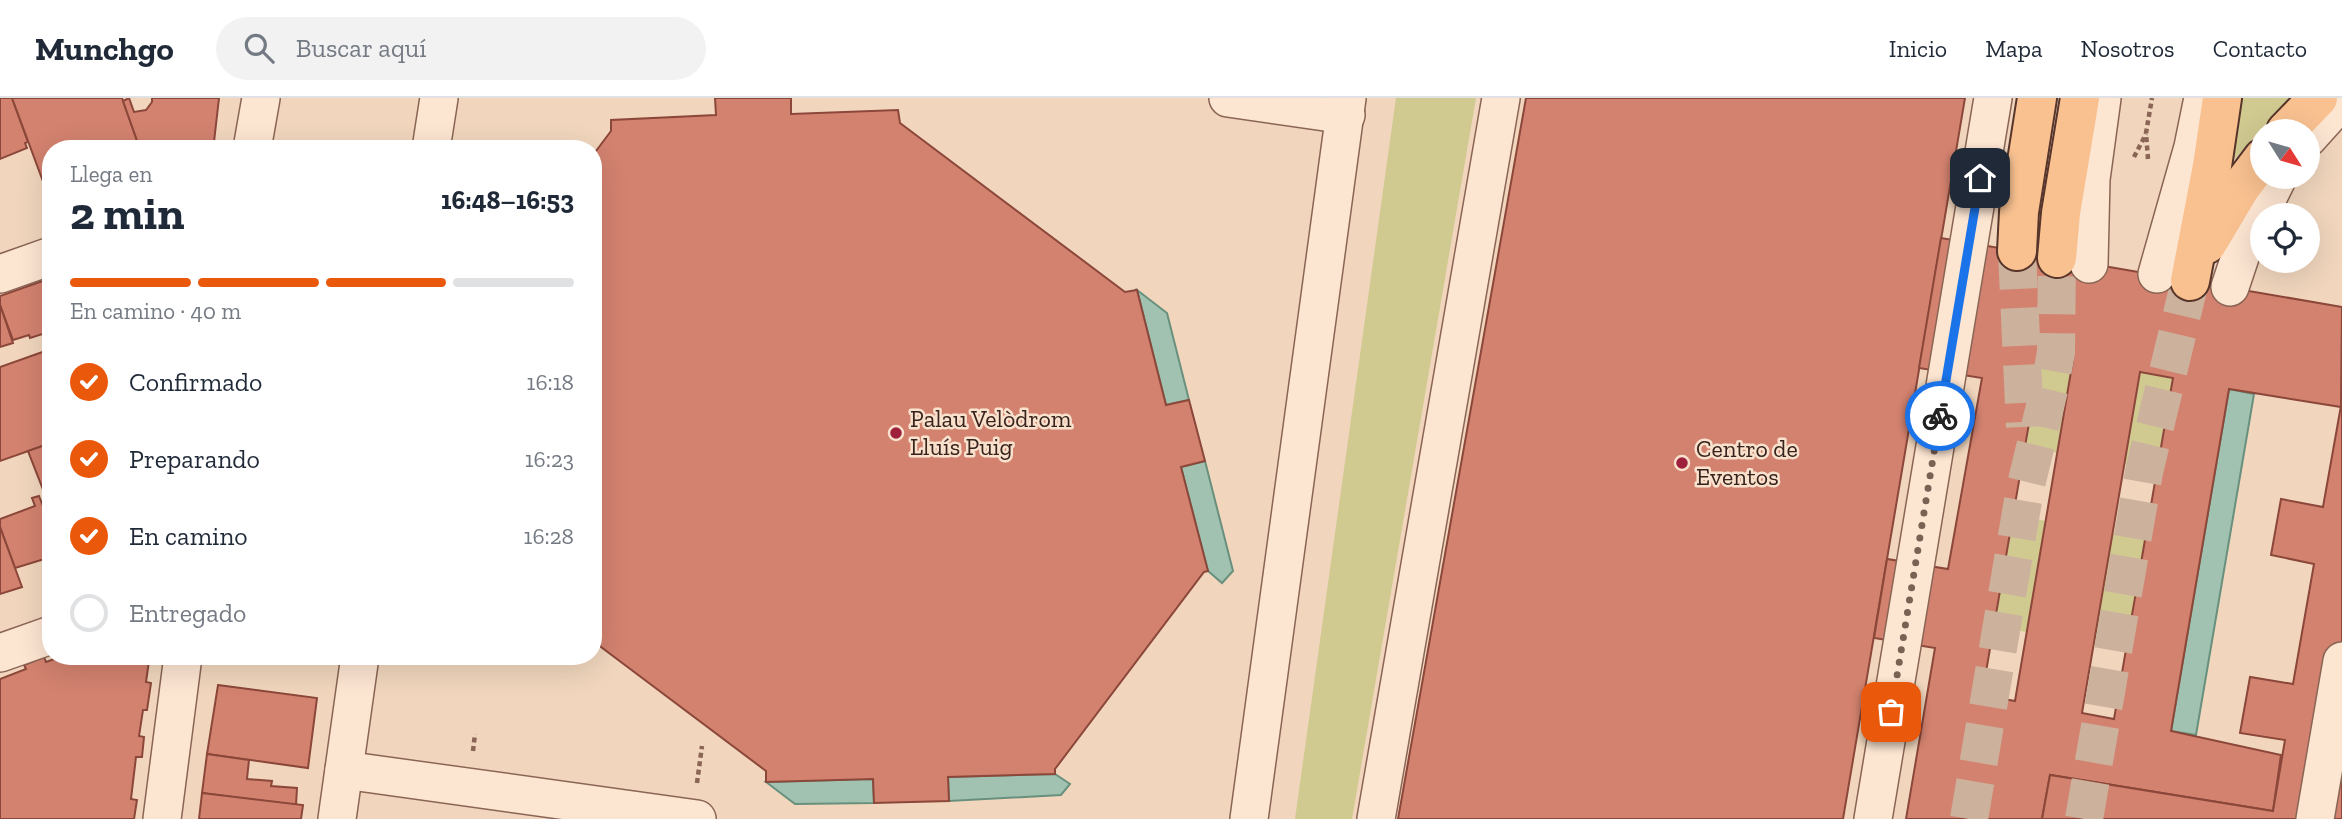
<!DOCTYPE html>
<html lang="es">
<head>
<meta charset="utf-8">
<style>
	:root { --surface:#fff; --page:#f2f2f3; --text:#1f2937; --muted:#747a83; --line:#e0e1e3; --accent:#ea580c }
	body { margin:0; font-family:"Zilla Slab",serif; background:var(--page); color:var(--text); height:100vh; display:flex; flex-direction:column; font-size:26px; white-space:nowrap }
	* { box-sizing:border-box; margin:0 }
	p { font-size:23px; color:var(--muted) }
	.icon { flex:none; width:38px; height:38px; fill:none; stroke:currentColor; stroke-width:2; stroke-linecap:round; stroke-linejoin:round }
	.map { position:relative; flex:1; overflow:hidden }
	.side { position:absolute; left:42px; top:42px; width:560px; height:525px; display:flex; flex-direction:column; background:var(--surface); border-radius:28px; box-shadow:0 7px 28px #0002 }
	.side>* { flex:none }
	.needle { width:46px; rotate:127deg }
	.buttons { position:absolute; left:2250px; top:21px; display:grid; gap:14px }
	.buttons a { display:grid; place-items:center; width:70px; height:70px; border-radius:50%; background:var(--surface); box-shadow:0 7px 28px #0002; font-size:35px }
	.pin { position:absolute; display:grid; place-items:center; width:60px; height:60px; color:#fff; margin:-30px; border-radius:14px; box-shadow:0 4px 10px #0006 }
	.courier { position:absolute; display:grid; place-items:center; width:70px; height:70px; margin:-35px; border:5px solid #1a73e8; border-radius:50%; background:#fff; color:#222; box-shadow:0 2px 9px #0007 }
	.headline em { font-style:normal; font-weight:800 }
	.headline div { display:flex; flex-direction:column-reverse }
	.headline { display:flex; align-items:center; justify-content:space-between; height:119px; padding:0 28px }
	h1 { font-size:46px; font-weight:800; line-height:52px }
	.bar { display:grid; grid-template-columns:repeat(4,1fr); gap:10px 7px; align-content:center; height:84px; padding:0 28px }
	.bar i { height:9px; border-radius:5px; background:var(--line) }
	.bar .active { background:var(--accent) }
	.bar p { grid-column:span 4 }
	ol { padding:0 28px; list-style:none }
	li { display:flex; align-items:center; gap:21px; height:77px }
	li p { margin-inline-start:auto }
	li .icon { padding:7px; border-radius:50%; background:var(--accent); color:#fff; stroke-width:4 }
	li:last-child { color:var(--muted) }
	li i { width:38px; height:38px; border:4px solid var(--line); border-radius:50% }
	header { display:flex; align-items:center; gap:42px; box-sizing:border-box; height:98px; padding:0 35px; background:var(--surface); border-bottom:2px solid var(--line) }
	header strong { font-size:33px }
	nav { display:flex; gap:38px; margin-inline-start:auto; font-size:24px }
	.search { width:490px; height:63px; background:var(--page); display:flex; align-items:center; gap:18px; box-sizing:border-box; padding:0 24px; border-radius:38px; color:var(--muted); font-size:26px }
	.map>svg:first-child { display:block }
</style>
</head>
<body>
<header>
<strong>Munchgo</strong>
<div class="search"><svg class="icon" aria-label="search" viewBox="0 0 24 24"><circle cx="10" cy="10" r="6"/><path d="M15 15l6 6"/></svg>Buscar aquí</div>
<nav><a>Inicio</a><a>Mapa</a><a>Nosotros</a><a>Contacto</a></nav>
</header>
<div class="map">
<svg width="2342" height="721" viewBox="0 0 2342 721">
	<rect width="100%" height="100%" fill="#f1d6bd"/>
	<g fill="#d0c990">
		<path d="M1396,0H1476L1352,721H1295Z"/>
		<path d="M2241,0H2289L2231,65Z"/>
		<path d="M2041,256L2073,262L2057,355L2025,349Z"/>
		<path d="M2140,274L2173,280L2157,372L2124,366Z"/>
		<path d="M2013,418L2046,423L2026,534L1994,528Z"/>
		<path d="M2112,435L2145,440L2126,550L2094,544Z"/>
	</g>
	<g fill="#a1c2b1" stroke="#68907d" stroke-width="2">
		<path d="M1137,192L1167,215L1189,302L1166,307Z"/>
		<path d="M2229,291L2254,296L2196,637L2171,633Z"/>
		<path d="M1205,363L1233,473L1222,485L1208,473L1181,369Z"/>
		<path d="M1055,676L1070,686L1061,697L949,703L948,679Z"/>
		<path d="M873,681L874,705L795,706L766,684Z"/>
	</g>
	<g fill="#d3826f" stroke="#8b4739" stroke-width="2" fill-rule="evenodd">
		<path d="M0,0H12L28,44L25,45L27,50L0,61Z"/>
		<path d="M12,0H122L140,51H51V105Z"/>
		<path d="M129,0L134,14L146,12L152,4V0H219L214,44L209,51H140L123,3Z"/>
		<path d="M715,0H791V16L898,12L900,25L1125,194L1137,192L1166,307L1189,302L1205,363L1181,369L1208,473L1204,474L1055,671V676L948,679L949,703L874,705L873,681L766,684V673L593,543V57L611,33V22L716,17Z"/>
		<path d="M1526,0H1965L1843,721H1398Z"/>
		<path d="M1941,140L2342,209L2341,309L2229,291L2171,633L2281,657L2273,713L2050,677L2042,721H1906L1935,550L1874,540L1887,461L1948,471L1982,280L1919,270ZM2041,256L2073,262L2015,603L1982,597ZM2140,274L2173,280L2114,621L2082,615Z"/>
		<path d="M51,180V228L47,230L49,234L30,240L29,237L13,242L0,207V198Z"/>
		<path d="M0,207L13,245L0,249Z"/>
		<path d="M51,251V345L0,363V269Z"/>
		<path d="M2342,302V721H2042L2050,677L2273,713L2285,642L2240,635L2250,579L2293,586L2314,466L2271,457L2281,401L2323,409Z"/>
		<path d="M51,345V412L28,353Z"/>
		<path d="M39,398L51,428V459L15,470L0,429V421L35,408L32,400Z"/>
		<path d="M0,429L22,489L0,496Z"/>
		<path d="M63,558H144L149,563L146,584L151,585L147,612H143L139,638L144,639L142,659H136L131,701L137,702L134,721H0V581L26,571L24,567L44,559L46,564Z"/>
		<path d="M218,587L317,600L308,670L207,656Z"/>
		<path d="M207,656L249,662L247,681L272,683L271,688L297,690L296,707L202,695Z"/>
		<path d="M202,695L303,707L301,721H199Z"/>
	</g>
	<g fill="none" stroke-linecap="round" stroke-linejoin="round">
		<g stroke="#ccb29d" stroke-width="38" stroke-dasharray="38 19" stroke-linecap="butt">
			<path d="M2017,153L2025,329"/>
			<path d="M1969,721L2025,391L2050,288L2056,254L2057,160"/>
			<path d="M2084,721L2144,374L2190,183"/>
		</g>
		<defs>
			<g id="minor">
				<path d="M1228,0L1346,17"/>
				<path d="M2308,40L2342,2"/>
				<path d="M252,51L261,0"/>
				<path d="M431,51L439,0"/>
				<path d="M2089,166L2091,81L2102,0"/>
				<path d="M0,176L51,158"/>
				<path d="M2157,176L2193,49L2203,0"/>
				<path d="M2230,189L2243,150L2278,79"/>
				<path d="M0,555L51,537"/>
				<path d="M344,672L697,721"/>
				<path d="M162,721L183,558"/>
				<path d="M337,721L360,558"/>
				<path d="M1249,721L1347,0"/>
				<path d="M1376,721L1501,0"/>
				<path d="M1873,721L1993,0"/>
				<path d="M2315,721L2342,563"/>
			</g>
			<g id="major">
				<path d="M2286,33L2318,0"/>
				<path d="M2207,146L2241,89L2263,60"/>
				<path d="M2017,153L2019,114L2037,0"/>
				<path d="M2057,160L2061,115L2080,0"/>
				<path d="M2190,183L2212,68L2222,0"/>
			</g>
		</defs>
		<use href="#minor" stroke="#8a6555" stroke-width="40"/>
		<use href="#major" stroke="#57352a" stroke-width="42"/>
		<g stroke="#8a6555" stroke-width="4.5" stroke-dasharray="5 3.5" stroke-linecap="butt">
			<path d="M2134,59L2146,36"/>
			<path d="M2148,61L2146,35L2152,0"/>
			<path d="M473,653L475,636"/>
			<path d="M697,685L702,648"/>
		</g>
		<use href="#minor" stroke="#fce5d1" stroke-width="37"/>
		<use href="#major" stroke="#f9c190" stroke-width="38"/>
	</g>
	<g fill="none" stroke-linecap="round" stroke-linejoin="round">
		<path stroke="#796154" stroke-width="7" stroke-dasharray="0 12.6" d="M1891,614L1940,318"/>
		<path stroke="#1a73e8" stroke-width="9" d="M1940,318L1980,80"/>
	</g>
	<g fill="#9e203d" stroke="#f8e2cd" stroke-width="2.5">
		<circle cx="896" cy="335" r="7"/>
		<circle cx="1682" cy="365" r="7"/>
	</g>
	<g text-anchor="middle" stroke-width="5" stroke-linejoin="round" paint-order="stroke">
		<g font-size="24" fill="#38221b" stroke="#f8e2cd" text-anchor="start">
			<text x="910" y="329">Palau Velòdrom<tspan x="910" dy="28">Lluís Puig</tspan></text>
			<text x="1696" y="359">Centro de<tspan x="1696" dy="28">Eventos</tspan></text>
		</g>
	</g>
</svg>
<div class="buttons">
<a><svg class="needle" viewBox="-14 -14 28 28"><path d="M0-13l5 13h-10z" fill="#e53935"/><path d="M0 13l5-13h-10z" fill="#747a83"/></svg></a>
<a><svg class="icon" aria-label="locate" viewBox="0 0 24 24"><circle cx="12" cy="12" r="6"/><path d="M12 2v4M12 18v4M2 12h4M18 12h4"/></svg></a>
</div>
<div class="pin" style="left:1891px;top:614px;background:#ea580c"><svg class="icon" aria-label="bag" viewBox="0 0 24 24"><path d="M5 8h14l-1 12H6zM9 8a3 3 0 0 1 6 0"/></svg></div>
<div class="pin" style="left:1980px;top:80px;background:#1f2937"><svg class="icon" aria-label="home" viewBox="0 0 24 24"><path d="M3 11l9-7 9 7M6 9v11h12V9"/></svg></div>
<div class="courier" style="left:1940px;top:318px"><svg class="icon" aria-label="bike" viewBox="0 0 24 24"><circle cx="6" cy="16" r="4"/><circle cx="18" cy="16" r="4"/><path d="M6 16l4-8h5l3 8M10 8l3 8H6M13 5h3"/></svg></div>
<section class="side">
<div class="headline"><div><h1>2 min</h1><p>Llega en</p></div><em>16:48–16:53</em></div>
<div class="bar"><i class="active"></i><i class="active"></i><i class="active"></i><i></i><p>En camino · 40 m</p></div>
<ol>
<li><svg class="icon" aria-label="check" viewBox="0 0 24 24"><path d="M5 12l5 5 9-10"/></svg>Confirmado<p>16:18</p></li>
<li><svg class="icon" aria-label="check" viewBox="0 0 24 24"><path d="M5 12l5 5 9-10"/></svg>Preparando<p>16:23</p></li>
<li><svg class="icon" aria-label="check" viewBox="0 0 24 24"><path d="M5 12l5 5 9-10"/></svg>En camino<p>16:28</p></li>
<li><i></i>Entregado</li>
</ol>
</section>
</div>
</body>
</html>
